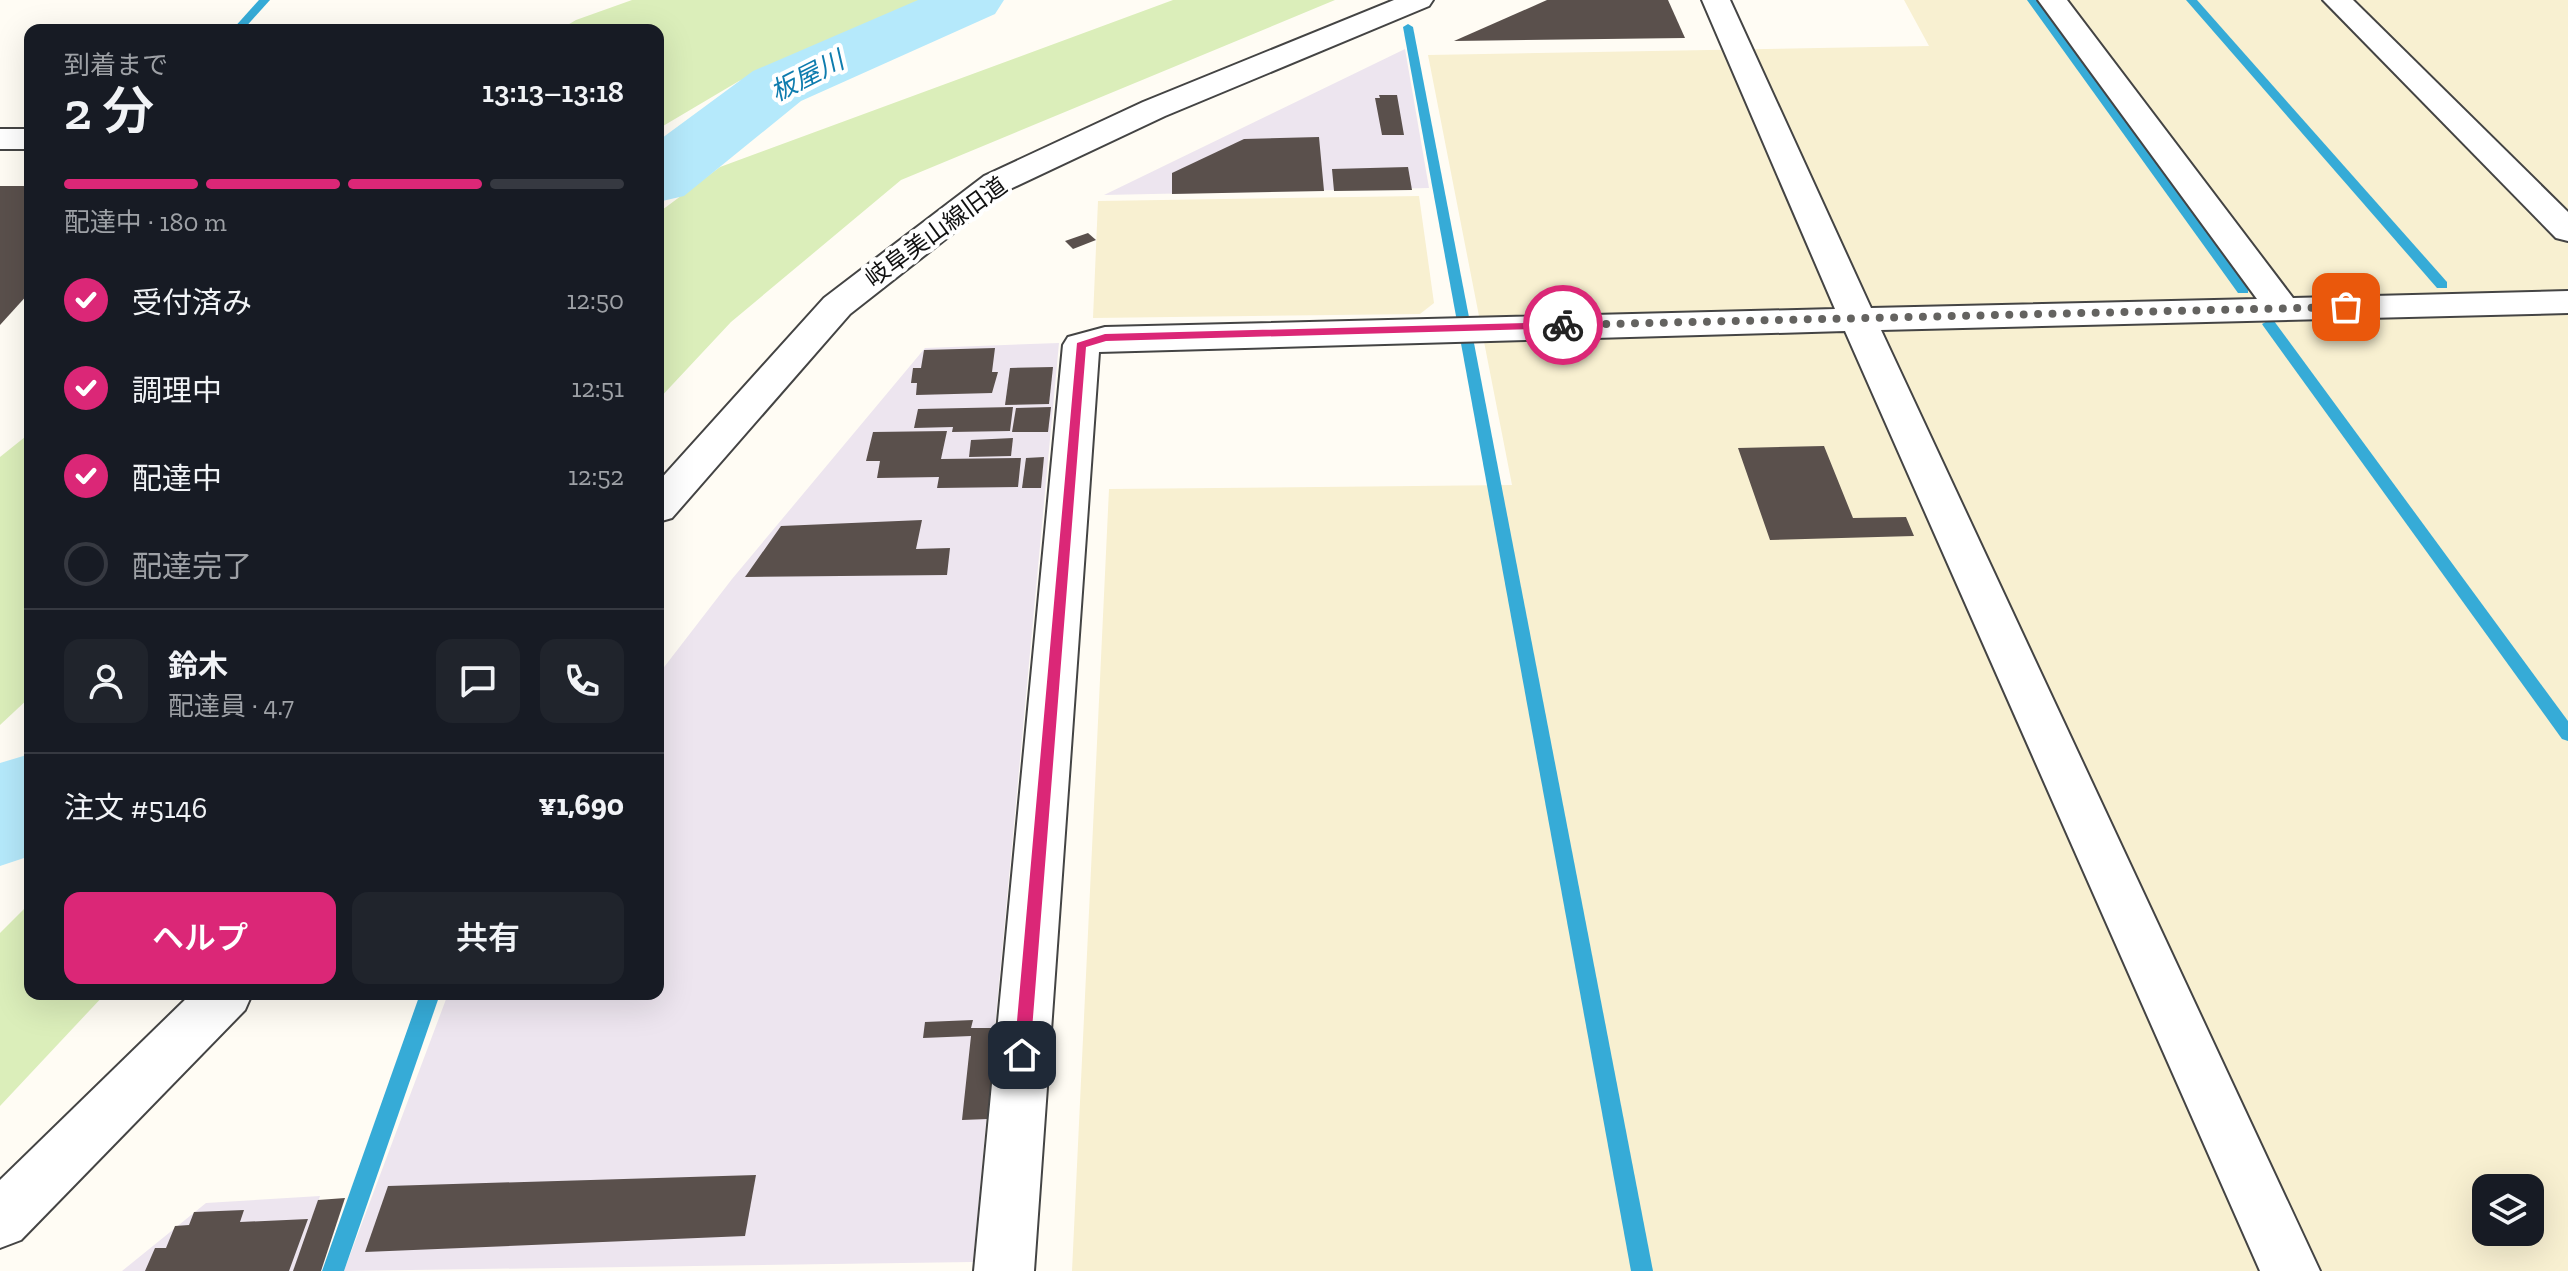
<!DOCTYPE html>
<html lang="ja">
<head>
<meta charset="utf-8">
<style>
	:root { --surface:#171b24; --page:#20242c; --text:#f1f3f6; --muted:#9ea1a6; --line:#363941; --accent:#db2777 }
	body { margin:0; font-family:"Zilla Slab","Noto Sans JP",serif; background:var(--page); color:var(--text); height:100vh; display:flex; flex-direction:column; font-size:30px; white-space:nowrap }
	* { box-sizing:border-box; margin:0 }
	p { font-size:26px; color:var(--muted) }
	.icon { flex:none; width:44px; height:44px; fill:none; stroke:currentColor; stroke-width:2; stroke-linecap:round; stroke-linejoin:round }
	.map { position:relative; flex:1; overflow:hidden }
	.details { position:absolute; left:24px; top:24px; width:640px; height:976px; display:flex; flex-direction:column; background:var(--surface); border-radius:16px; box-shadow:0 8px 32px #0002 }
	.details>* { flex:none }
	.controls { position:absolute; left:2472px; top:1174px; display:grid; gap:16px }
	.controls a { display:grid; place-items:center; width:72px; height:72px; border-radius:16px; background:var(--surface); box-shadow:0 8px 32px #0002; font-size:40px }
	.pin { position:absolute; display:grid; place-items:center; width:68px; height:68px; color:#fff; margin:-34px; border-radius:16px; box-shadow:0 4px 12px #0006 }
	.courier { position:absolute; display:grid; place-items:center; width:80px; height:80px; margin:-40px; border:6px solid #db2777; border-radius:50%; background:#fff; color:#222; box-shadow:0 2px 10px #0007 }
	.headline em { font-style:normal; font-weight:600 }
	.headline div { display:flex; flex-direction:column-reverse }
	.headline { display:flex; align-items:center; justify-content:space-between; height:136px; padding:0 40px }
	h1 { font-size:52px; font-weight:600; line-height:60px }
	.bar { display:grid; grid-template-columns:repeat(4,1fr); gap:12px 8px; align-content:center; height:96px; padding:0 40px }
	.bar i { height:10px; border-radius:6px; background:var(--line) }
	.bar .current { background:var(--accent) }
	.bar p { grid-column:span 4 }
	.line { display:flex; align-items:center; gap:20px; padding:0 40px; border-top:2px solid var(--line) }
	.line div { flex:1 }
	.round { display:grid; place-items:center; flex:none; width:84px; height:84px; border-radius:16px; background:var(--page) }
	ol { padding:0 40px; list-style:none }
	li { display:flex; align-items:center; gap:24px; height:88px }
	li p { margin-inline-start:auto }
	li .icon { padding:8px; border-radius:50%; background:var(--accent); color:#fff; stroke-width:4 }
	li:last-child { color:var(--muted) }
	li i { width:44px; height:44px; border:4px solid var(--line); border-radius:50% }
	.button { display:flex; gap:16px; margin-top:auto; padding:16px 40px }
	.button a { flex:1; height:92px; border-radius:16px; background:var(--accent); color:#fff; font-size:32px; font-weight:600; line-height:92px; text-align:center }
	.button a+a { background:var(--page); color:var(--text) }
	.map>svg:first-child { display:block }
</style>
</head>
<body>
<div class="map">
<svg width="2568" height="1271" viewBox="0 0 2568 1271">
	<rect width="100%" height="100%" fill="#fffcf4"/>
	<g fill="#ede5ef">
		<path d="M1405,49L1429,188L1104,195Z"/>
		<path d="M1059,343L973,1262L344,1271L448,994H658V675L732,579L925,348Z"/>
		<path d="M320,1196L295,1271H122L206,1203Z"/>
	</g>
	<g fill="#f8f0d1" fill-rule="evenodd">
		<path d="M1904,0H2568V1271H1072L1109,489L1512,485L1428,55L1929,46ZM2486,1188H2530V1232H2486Z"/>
		<path d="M1419,196L1434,303L1420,314L1093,318L1098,201Z"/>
	</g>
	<g fill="#dbeeba">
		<path d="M632,0H961L739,81L658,129V30H559L576,20Z"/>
		<path d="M1173,0H1335L901,180L731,322L658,400V213L720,167Z"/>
		<path d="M30,433V697L0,725V457Z"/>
		<path d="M30,903V994H105L0,1106V933Z"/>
	</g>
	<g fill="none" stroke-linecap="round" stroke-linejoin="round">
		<g fill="#36abd7" fill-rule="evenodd">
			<path d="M259,0H270L243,30H232Z"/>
			<path d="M2027,0H2037L2248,287V293H2238Z"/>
			<path d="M2186,0H2197L2447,282V288H2437Z"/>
			<path d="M1408,24L1413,27L1653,1271H1631L1403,27Z"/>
			<path d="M2269,320L2274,321L2568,721V741L2562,739L2264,327L2262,324Z"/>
			<path d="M420,994H440L344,1271H322Z"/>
		</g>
		<g fill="#b5e9fb" fill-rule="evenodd">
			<path d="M918,0H1004L995,14L801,101L684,196L658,202V141L753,71Z"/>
			<path d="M30,754V856L0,866V763Z"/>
		</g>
	</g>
	<g fill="#5a504c">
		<path d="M1547,0H1668L1685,38L1454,41Z"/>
		<path d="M1379,95H1397L1404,135H1382L1375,98H1380Z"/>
		<path d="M1319,137L1324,191L1172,194V173L1244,139Z"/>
		<path d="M1408,167L1412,190L1334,191L1332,169Z"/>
		<path d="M0,186H30V292L0,325Z"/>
		<path d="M1088,233L1096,240L1073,249L1065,241Z"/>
		<path d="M995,348L992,372H998L992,393L916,395L917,383H911L913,368H921L924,350Z"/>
		<path d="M1053,367L1049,404L1005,405L1010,368Z"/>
		<path d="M1013,407L1010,431L952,432L953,427L914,428L918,409Z"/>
		<path d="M1051,407L1048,432H1012L1016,408Z"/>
		<path d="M947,431L941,459L1021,458L1018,487L937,488L939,477L877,478L880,461H866L873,432Z"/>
		<path d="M1013,438L1011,456L969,457L971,440Z"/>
		<path d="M1824,446L1853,518L1906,517L1914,536L1770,540L1738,448Z"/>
		<path d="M1044,457L1041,488H1022L1026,458Z"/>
		<path d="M922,520L916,549L950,548L947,575L745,577L781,526Z"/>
		<path d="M973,1020L971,1028H995L988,1119L962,1120L971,1036L923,1038L925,1022Z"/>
		<path d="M756,1175L745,1236L365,1252L388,1186Z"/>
		<path d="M345,1198L321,1271H293L318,1200Z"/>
		<path d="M244,1210L240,1222L308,1219L289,1271H145L155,1248H166L175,1226L189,1225L194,1212Z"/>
	</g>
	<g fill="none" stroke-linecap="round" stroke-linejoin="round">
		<defs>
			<g id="minor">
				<path d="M1394,0H1433L1429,6L1165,116L1008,190L850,314L672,518L658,522V482L824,298L984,176L1143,102Z"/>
				<path d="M1702,0H1730L1871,308L2257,299L2038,0H2067L2293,298L2568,291V313L1881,330L2320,1271H2260L1845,331L1099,352L1034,1271H974L1063,345L1068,337L1105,327L1835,309Z"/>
				<path d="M2323,0H2353L2568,212V241L2556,238Z"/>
				<rect x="0" y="129" width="30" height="20"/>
				<path d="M191,994H252L245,1010L21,1240L0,1248V1180Z"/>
			</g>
		</defs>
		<use href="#minor" stroke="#444" stroke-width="4"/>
		<use href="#minor" fill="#fff" fill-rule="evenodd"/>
	</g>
	<path fill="#db2777" d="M1563,322L1569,325L1567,328L1106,341L1086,347L1030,1055L1022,1062L1017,1060L1014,1055L1077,343L1105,334Z"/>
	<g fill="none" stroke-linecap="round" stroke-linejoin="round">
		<path stroke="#646360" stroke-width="8" stroke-dasharray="0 14.4" d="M1563,325L2346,307"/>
	</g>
	<g text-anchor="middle" stroke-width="8" stroke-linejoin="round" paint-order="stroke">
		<g font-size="24" fill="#111" stroke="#fff">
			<text transform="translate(936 232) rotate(-36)" y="8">岐阜美山線旧道</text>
		</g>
		<g font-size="26" font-style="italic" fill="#0e7cae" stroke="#fff">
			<text transform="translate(807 76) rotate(-27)" y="9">板屋川</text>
		</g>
	</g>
</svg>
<div class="controls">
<a><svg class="icon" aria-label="layers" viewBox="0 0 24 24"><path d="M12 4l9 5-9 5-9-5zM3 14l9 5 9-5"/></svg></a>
</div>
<div class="pin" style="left:2346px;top:307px;background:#ea580c"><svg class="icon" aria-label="bag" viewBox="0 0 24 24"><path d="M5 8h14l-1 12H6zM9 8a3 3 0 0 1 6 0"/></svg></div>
<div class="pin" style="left:1022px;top:1055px;background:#1f2937"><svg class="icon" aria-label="home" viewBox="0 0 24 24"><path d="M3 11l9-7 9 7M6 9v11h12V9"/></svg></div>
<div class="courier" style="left:1563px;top:325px"><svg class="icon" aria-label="bike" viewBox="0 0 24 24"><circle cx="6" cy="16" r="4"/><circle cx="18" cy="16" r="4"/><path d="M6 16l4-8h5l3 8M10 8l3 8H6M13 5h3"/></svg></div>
<section class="details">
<div class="headline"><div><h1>2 分</h1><p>到着まで</p></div><em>13:13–13:18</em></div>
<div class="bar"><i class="current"></i><i class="current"></i><i class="current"></i><i></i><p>配達中 · 180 m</p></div>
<ol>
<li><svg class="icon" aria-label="check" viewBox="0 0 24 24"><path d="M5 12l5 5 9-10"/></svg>受付済み<p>12:50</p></li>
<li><svg class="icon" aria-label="check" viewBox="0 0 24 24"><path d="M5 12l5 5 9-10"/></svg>調理中<p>12:51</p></li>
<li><svg class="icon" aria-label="check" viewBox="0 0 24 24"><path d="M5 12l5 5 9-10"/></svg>配達中<p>12:52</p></li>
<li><i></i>配達完了</li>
</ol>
<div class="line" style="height:144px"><a class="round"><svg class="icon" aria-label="person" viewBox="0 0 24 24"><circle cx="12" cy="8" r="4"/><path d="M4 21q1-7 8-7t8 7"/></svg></a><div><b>鈴木</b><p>配達員 · 4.7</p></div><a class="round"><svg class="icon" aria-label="chat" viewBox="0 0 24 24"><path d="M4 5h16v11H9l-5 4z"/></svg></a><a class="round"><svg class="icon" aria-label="phone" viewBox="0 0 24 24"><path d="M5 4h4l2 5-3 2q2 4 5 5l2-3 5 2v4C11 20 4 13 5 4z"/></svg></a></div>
<div class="line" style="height:104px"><div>注文 #5146</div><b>¥1,690</b></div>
<div class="button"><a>ヘルプ</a><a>共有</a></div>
</section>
</div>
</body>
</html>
